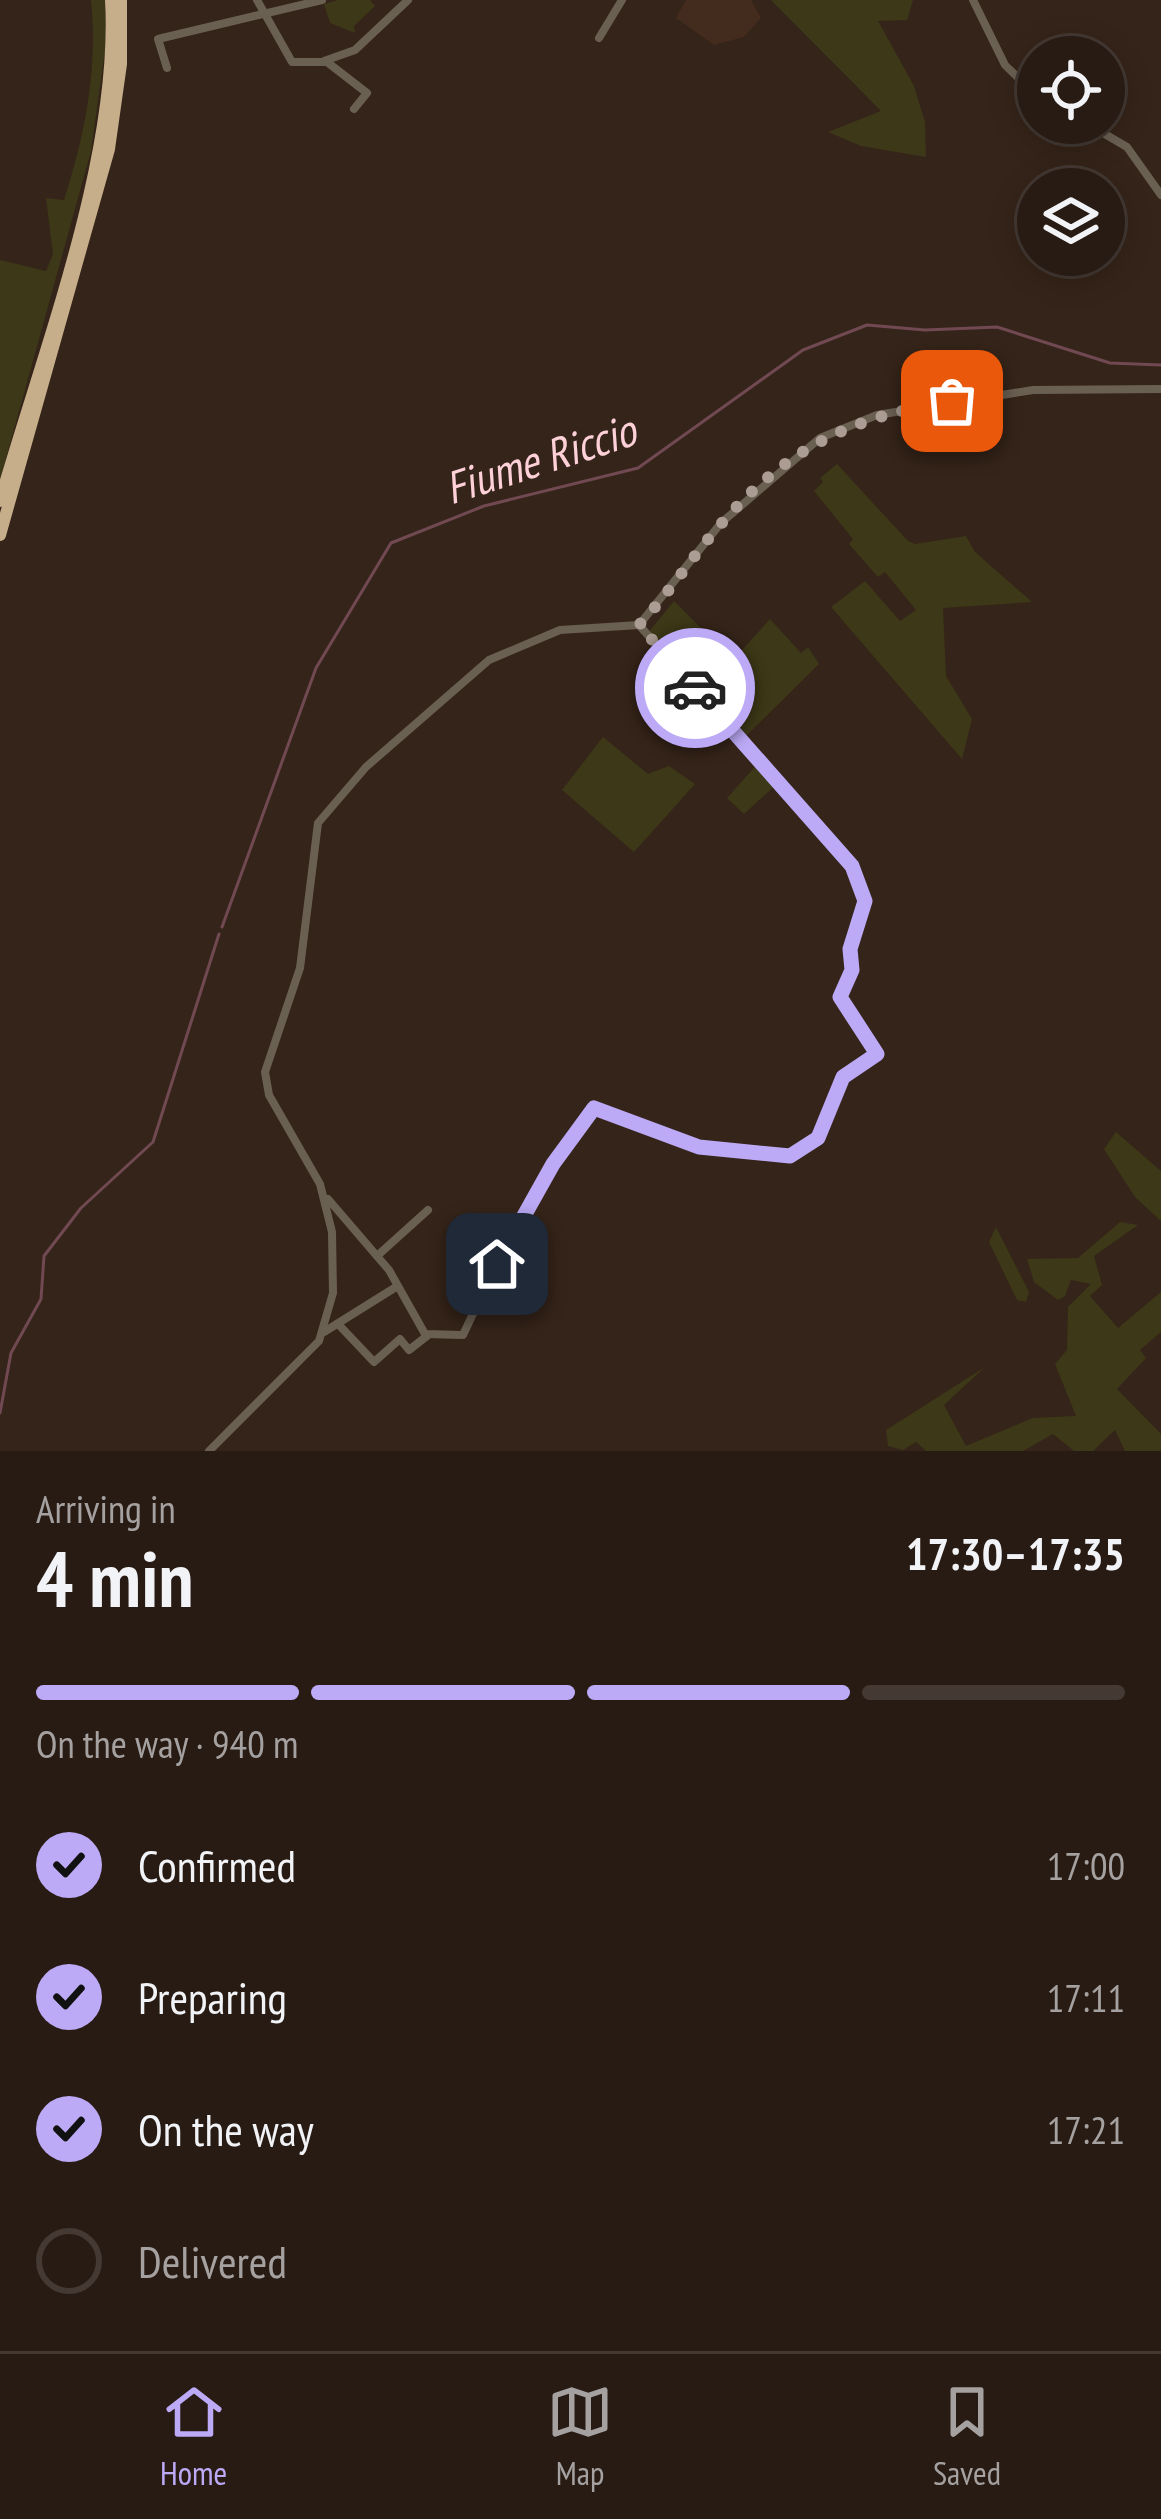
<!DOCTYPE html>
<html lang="en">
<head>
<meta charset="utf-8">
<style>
	:root { --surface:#281b13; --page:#342821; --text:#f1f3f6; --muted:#a5a1a0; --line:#443933; --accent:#bcaaf6 }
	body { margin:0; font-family:"PT Sans Narrow",sans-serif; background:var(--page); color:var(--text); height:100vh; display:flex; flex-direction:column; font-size:45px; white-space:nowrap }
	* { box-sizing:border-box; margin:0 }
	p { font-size:39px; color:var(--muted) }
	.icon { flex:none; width:66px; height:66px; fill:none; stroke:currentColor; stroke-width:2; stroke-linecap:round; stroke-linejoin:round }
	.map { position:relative; height:1451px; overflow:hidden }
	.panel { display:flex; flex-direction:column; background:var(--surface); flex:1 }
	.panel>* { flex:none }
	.buttons { position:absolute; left:1017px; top:36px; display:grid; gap:24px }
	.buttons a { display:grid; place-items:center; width:108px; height:108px; border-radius:50%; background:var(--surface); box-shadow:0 6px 30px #0003,0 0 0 3px var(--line); font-size:60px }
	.pin { position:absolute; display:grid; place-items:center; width:102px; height:102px; color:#fff; margin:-51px; border-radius:24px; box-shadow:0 6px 18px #0006 }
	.courier { position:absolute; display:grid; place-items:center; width:120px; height:120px; margin:-60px; border:9px solid #bcaaf6; border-radius:50%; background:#fff; color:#222; box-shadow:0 3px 15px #0007 }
	.headline em { font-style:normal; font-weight:700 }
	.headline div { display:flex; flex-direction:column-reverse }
	.headline { display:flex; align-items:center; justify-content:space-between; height:204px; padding:0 36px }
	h1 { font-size:78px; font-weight:700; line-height:90px }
	.bar { display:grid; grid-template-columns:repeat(4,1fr); gap:18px 12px; align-content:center; height:144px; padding:0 36px }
	.bar i { height:15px; border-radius:9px; background:var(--line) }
	.bar .on { background:var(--accent) }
	.bar p { grid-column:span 4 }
	ol { padding:0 36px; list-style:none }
	li { display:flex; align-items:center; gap:36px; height:132px }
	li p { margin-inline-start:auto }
	li .icon { padding:12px; border-radius:50%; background:var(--accent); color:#111; stroke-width:4 }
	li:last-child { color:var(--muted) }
	li i { width:66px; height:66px; border:6px solid var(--line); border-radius:50% }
	.tab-bar { display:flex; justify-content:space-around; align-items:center; height:168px; border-top:3px solid var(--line); background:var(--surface); font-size:33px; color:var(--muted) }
	.tab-bar a { display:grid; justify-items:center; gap:6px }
	.tab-bar .on { color:var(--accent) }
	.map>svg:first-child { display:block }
</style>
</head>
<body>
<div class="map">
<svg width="1161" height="1451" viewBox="0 0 1161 1451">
	<rect width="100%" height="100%" fill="#352419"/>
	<path fill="#432c1d" d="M686,0H751L761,18L744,37L714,45L676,18Z"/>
	<g fill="#3d3817">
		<path d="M91,0H105L106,43L91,151L0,480V260L46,271L53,254L46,198L64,200C85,135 98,69 91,0Z"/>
		<path d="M338,0H370L375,6L354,26L355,33L330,23L324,4Z"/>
		<path d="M771,0H913L907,20L878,21L914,86L925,122L926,157L861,146L828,132L881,111Z"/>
		<path d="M837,464L908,541L915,544L966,536L975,552L1032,602L943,608L946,676L972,719L962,759L831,607L865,581L900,621L916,610L885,572L878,577L849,544L853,539L814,491L823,482L820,478Z"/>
		<path d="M674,601L733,660L770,619L801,653L808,647L819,664L745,737L647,634Z"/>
		<path d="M603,737L648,774L669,766L695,784L634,852L562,790Z"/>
		<path d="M761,760L780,781L744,814L727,798Z"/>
		<path d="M1116,1132L1161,1171V1221L1135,1197L1104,1149Z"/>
		<path d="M1120,1222L1138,1225L1094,1256L1102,1285L1090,1296L1118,1328L1161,1292V1332L1140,1350L1146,1358L1117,1389L1161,1434V1451H1125L1115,1430L1093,1451H1074L1053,1434L1023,1451H926L916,1442L903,1450L888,1446L886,1430L985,1367L944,1405L966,1446L1033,1418L1076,1416L1055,1364L1067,1350L1068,1307L1091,1284L1071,1280L1065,1296L1058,1300L1034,1282L1027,1259L1078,1258Z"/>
		<path d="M996,1227L1029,1292L1026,1302L1017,1300L989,1242Z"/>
	</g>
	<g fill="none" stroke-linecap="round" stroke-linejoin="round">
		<g stroke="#714952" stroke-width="3">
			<path d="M222,927L316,668L391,543L484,506L638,468L803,350L867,325L925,330L997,327L1110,363L1161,365"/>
			<path d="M0,1413L11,1353L41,1299L44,1256L81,1208L153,1142L219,934"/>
		</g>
		<g stroke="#6a6052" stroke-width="8">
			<path d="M257,0L292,62H327L367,93L354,109"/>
			<path d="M973,0L1005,65L1038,97"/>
			<path d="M599,38L622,0"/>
			<path d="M324,61L355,50L408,0"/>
			<path d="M167,68L158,39L322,0"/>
			<path d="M1086,123L1127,147L1161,195"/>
			<path d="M328,1199L389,1270L425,1334L463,1335L511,1233L594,1108L699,1147L790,1156L818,1138L843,1077L877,1054L840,997L852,971L850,949L865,901L852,866L639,625"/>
			<path d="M377,1256L428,1210"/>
			<path d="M339,1325L374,1362L400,1339L409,1350L427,1336"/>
			<path d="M324,1332L396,1287"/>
			<path d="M209,1451L319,1341L333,1293L332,1232L320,1184L269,1095L265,1072L300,968L318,823L366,767L489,660L560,630L639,625L721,523L820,438L877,415L1033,390L1161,389"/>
		</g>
		<g stroke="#c7ae8b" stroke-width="12">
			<path d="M0,501C43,350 120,155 111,0"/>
			<path d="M0,535L109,149L121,64V0"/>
		</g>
	</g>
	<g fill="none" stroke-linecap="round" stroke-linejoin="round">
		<path stroke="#ab9d94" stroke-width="12" stroke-dasharray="0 21.6" d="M695,688L639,625C667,596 689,561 715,531C783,450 849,417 952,401"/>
		<path stroke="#bcaaf6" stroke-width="15" d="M497,1264L553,1164L594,1108L699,1147L790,1156L818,1138L843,1077L877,1054L840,997L852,970L850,949L865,901L852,866L695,688"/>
	</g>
	<g text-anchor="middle" stroke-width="9" stroke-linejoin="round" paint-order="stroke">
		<g font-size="45" font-style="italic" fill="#fed1d9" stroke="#352419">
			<text transform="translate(540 459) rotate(-18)" y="16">Fiume Riccio</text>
		</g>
	</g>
</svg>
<div class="buttons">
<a><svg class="icon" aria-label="locate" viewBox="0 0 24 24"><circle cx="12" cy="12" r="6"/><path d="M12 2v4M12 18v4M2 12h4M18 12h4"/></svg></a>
<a><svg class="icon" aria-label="layers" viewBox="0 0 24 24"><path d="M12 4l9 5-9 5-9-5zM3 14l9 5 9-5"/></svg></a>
</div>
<div class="pin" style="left:952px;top:401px;background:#ea580c"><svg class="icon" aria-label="bag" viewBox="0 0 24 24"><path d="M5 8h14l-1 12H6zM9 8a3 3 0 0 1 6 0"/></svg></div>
<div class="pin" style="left:497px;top:1264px;background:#1f2937"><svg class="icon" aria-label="home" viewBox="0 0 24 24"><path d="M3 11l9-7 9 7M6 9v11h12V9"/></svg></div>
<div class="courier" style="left:695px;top:688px"><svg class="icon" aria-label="car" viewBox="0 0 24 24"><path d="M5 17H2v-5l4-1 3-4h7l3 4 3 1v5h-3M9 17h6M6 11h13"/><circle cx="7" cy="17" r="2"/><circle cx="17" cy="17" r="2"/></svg></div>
</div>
<section class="panel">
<div class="headline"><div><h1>4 min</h1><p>Arriving in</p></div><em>17:30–17:35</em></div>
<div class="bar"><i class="on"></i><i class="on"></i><i class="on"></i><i></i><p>On the way · 940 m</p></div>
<ol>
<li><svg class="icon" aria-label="check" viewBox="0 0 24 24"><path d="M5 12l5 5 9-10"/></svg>Confirmed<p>17:00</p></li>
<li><svg class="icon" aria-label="check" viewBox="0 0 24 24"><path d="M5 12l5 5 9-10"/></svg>Preparing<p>17:11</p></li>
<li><svg class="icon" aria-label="check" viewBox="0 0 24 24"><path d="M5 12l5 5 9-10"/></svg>On the way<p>17:21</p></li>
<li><i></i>Delivered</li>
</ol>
</section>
<nav class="tab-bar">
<a class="on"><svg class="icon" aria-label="home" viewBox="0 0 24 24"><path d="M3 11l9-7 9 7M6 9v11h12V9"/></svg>Home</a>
<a><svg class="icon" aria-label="map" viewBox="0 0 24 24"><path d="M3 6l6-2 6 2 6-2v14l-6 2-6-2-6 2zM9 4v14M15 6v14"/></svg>Map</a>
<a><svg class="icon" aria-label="saved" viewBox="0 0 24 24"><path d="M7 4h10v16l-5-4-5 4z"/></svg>Saved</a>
</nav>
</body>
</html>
